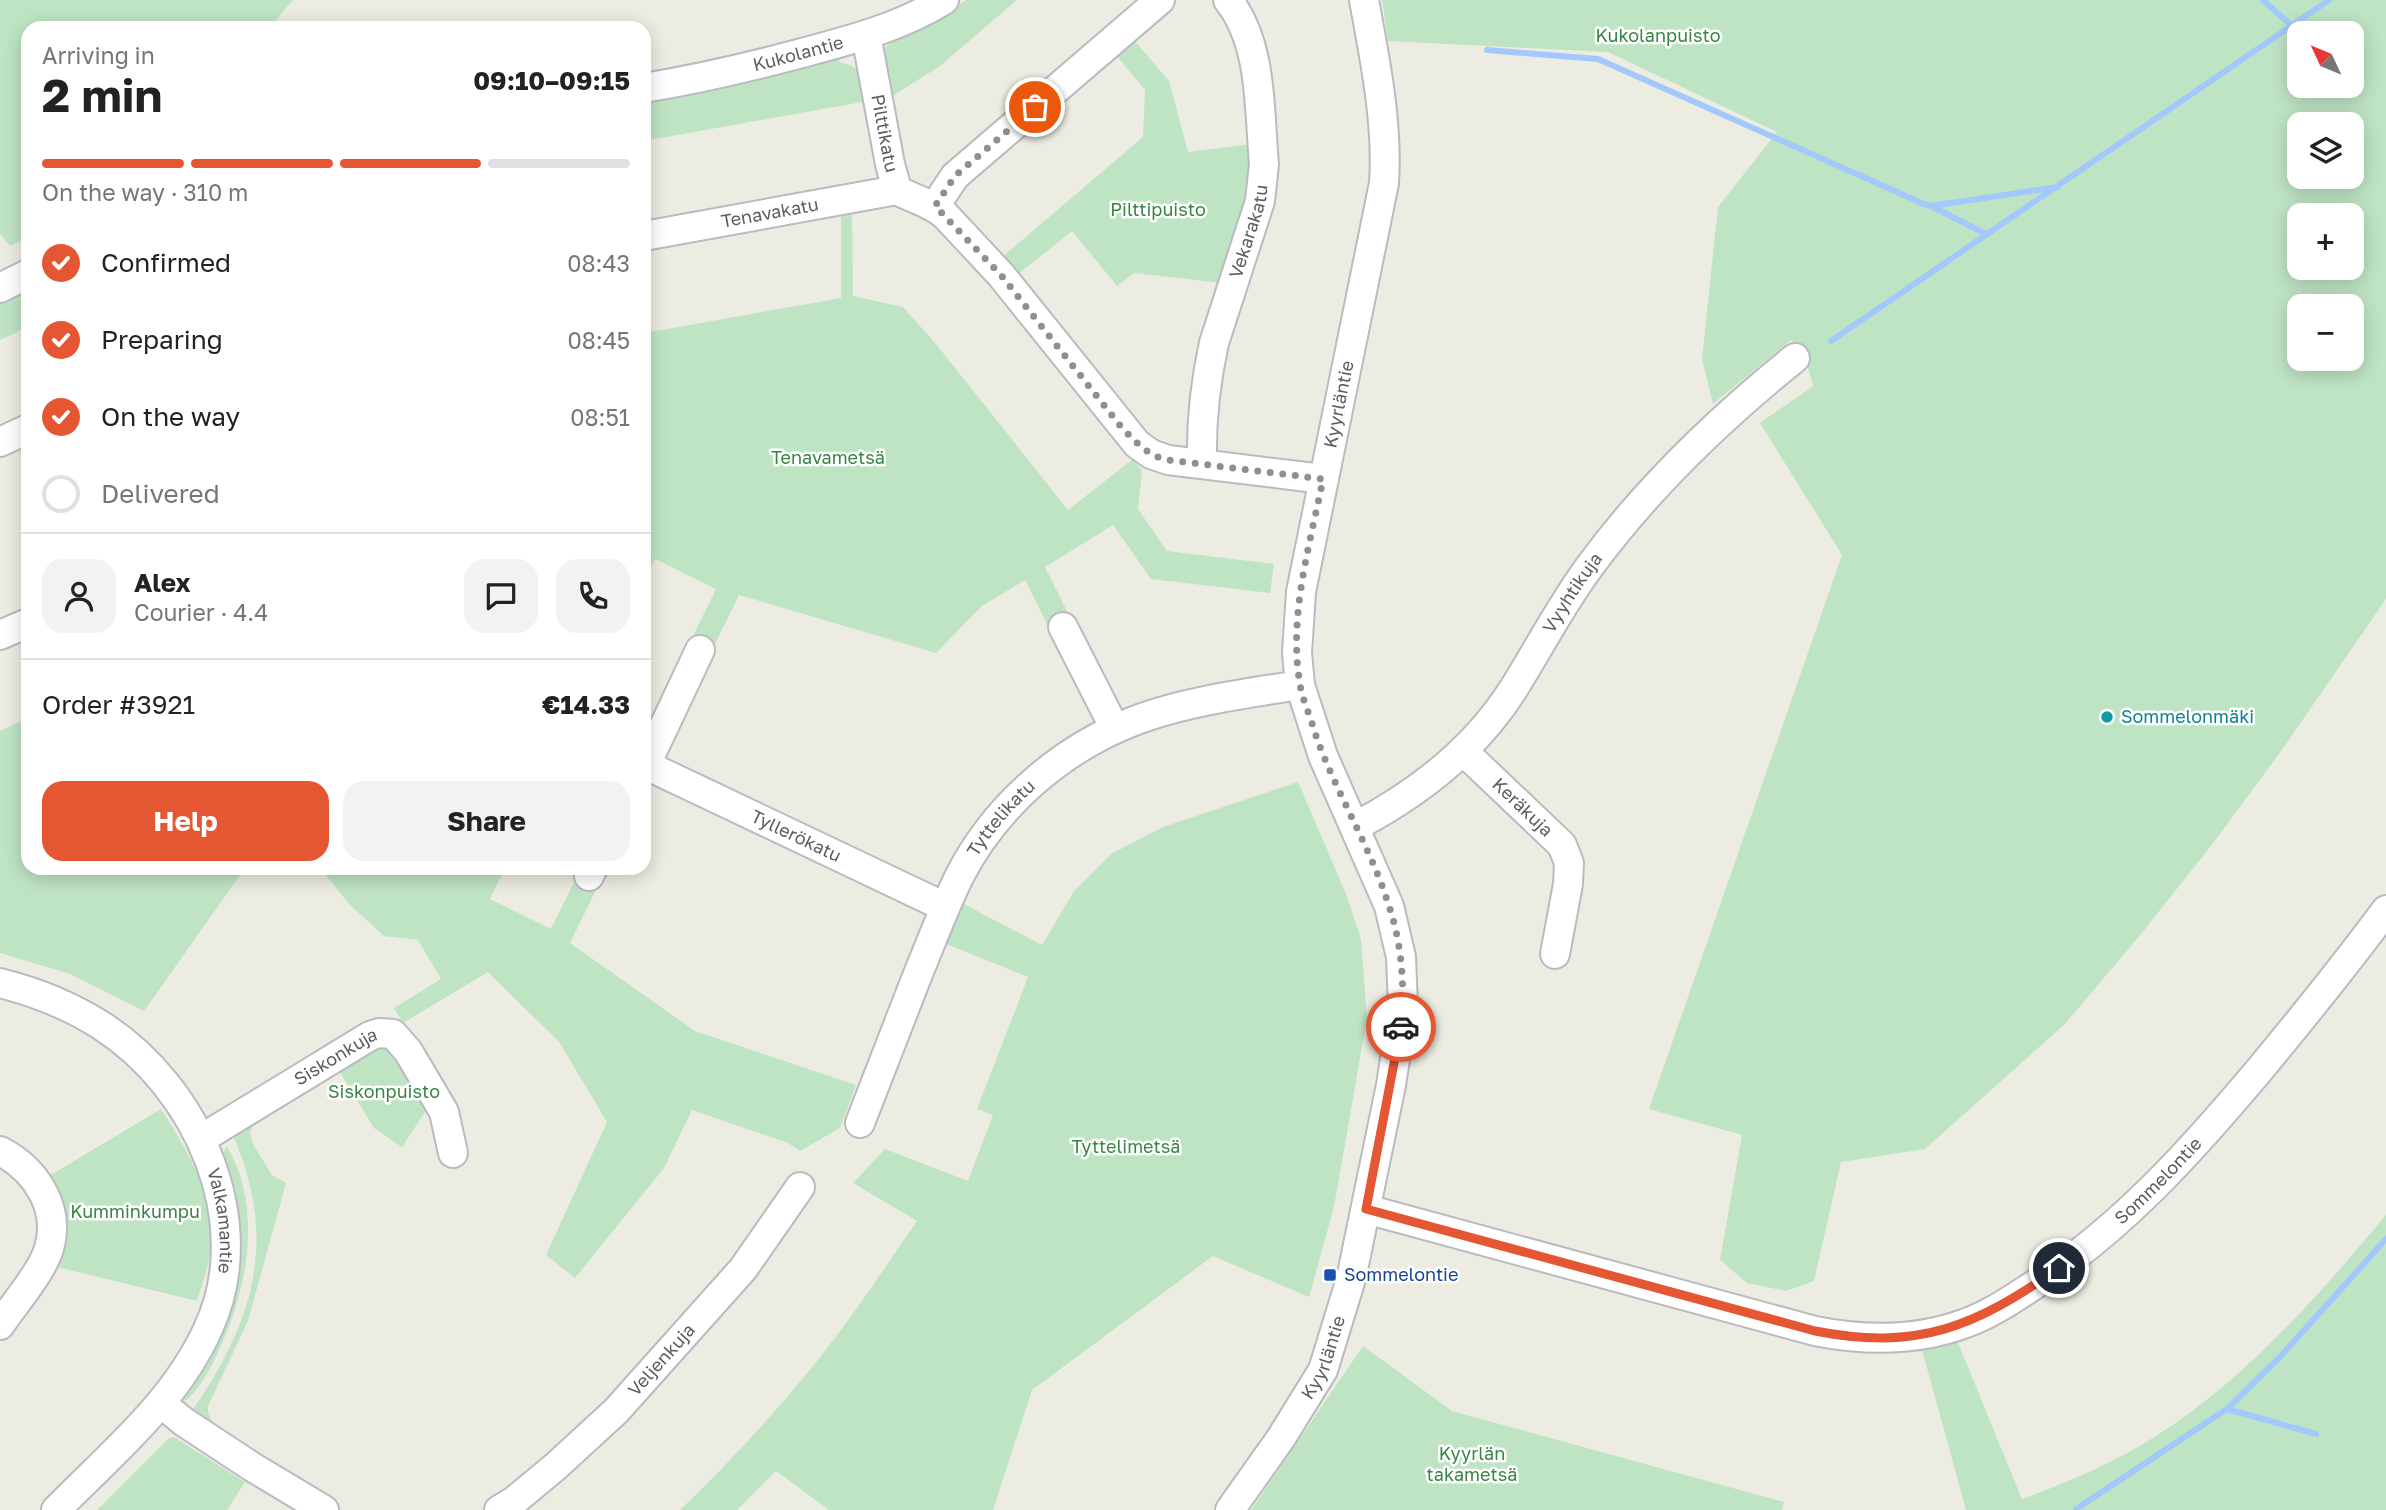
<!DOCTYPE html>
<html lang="en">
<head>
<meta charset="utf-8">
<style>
	:root { --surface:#fff; --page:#f2f2f2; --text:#222; --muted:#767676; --line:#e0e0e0; --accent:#e45732 }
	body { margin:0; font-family:"Golos Text",sans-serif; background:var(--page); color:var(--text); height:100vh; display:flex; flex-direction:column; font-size:26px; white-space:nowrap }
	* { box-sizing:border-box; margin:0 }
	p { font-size:23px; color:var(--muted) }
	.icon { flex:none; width:38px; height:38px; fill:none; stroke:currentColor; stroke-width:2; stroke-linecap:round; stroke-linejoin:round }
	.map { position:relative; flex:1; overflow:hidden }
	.details { position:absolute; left:21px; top:21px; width:630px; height:854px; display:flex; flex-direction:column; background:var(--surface); border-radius:21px; box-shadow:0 4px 18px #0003 }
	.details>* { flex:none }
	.needle { width:46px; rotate:314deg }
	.fabs { position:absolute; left:2287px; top:21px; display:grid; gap:14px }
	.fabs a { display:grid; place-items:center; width:77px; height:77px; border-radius:14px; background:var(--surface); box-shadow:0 4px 18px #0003; font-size:35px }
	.pin { position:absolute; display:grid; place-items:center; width:60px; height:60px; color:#fff; margin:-30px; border:4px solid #fff; border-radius:50%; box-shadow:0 2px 7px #0007 }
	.courier { position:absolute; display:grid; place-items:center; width:70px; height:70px; margin:-35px; border:5px solid #e45732; border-radius:50%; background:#fff; color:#222; box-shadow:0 2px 9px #0007 }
	.headline em { font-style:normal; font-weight:700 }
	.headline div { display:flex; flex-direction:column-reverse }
	.headline { display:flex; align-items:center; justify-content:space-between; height:119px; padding:0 21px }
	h1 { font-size:46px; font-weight:700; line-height:52px }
	.bar { display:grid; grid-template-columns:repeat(4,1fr); gap:10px 7px; align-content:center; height:84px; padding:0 21px }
	.bar i { height:9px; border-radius:5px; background:var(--line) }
	.bar .current { background:var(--accent) }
	.bar p { grid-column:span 4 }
	.line { display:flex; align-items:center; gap:18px; padding:0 21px; border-top:2px solid var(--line) }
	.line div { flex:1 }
	.round { display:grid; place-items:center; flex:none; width:74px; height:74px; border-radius:21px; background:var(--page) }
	ol { padding:0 21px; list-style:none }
	li { display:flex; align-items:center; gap:21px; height:77px }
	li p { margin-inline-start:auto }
	li .icon { padding:7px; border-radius:50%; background:var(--accent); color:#fff; stroke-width:4 }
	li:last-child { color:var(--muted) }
	li i { width:38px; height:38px; border:4px solid var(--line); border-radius:50% }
	.button { display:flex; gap:14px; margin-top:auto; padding:14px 21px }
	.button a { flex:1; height:80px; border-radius:21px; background:var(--accent); color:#fff; font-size:28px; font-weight:700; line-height:80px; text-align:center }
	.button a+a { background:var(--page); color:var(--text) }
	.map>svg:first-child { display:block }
</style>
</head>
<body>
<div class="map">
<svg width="2386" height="1510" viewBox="0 0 2386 1510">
	<rect width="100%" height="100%" fill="#edece2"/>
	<g fill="#bfe4c4" fill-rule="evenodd">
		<path d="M0,0H293L269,28H28V238L10,246L0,234Z"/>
		<path d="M966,0H1017L940,66L891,97L882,50L898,37L941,17Z"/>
		<path d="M1382,0H2386V599L2284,747L2214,842L2141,934L2065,1024L1925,1149L1841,1162L1814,1281L1786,1291L1747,1283L1720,1260L1742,1135L1649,1109L1842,555L1760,423L1813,386L1806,360L1791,340L1713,404L1702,359L1718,207L1777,132L1608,52L1388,41ZM2300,33H2352V86H2300ZM2300,124H2352V177H2300ZM2300,215H2352V268H2300ZM2300,306H2352V359H2300Z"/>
		<path d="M1134,40L1169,81L1188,152L1252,144C1256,192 1237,239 1222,283L1134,273L1117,286L1072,231L1017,275L1001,258L1143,137L1145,90L1116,55Z"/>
		<path d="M837,56L840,63C865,65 860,82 862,102L644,141V98Z"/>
		<path d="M852,212L853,296L903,307L936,344L1068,510L1133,459L1142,471L1138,509L1167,551L1274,564L1270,593L1151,579L1113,525L1045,567L1071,619L1050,630L1025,580L982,606L936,653L739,595L711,652L690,642L716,589L655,559L644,581V333L841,298V214Z"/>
		<path d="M28,287V327L0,340V301Z"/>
		<path d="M28,718V868H245L144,1011L70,974L0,953V731Z"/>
		<path d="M1298,782L1346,894L1361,939L1367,1018L1334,1207L1309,1297L1213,1256L1032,1390L993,1510H829L776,1471L737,1510H680C730,1462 777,1411 821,1356C855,1313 885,1267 917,1221L853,1183L885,1149L968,1181L993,1115L977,1109L1028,977L946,944L962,903L1042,945L1074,891L1111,854L1163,827Z"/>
		<path d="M320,868H505L490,899L551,929L577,876L598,886L570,943L695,1031L856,1085L840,1128L800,1151L788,1143L692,1110L664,1168L575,1278L546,1255L607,1122L559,1042L488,972L403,1023L394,1008L441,979L418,940L384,936L349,904Z"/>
		<path d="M381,1045L391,1049L427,1109L402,1147L374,1128L338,1069Z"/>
		<path d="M161,1109C187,1149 213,1193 211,1243C210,1263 203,1282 197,1301L53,1266L49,1176Z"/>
		<path d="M256,1119L250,1132L253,1144L272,1175L286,1183L248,1321L208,1406V1413L212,1421L218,1426L264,1456L260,1462L189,1415C254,1323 280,1239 231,1131Z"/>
		<path d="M227,1146C263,1209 248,1286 220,1348C212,1366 201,1389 185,1401L183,1396L239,1245L236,1200L222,1154Z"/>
		<path d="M2386,1215V1510H1966L1921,1346L1956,1338L2022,1499C2068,1482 2114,1463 2156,1436C2247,1378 2317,1297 2386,1215Z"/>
		<path d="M1363,1346L1452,1411L1784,1502L1782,1510H1251Z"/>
		<path d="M174,1437L245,1482L227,1510H97L169,1438Z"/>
	</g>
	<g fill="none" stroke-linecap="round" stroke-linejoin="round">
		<g stroke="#a3c9fc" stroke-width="6">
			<path d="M2263,0L2292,26"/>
			<path d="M1487,50L1598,59L1924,204L1931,206L2058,187"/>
			<path d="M1931,206L1986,234"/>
			<path d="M1831,341L2329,0"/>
			<path d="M2227,1409L2316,1434"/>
			<path d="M2076,1509L2227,1409L2280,1357L2386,1239"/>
		</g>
		<defs>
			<g id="minor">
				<path id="s1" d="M866,35L890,164L897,190C913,199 931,203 945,215L1001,275L1137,444L1151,454L1168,460L1323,479"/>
				<path id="s2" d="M644,88C698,79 750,67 802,53C851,40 901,27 944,0"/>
				<path d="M935,206L955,176L1160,0"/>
				<path id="s3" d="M644,236L897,190"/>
				<path d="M0,288L28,274"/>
				<path d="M0,442L28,429"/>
				<path id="s4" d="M1202,463C1201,422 1205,384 1214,343L1260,201L1264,164C1259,111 1263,44 1228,0"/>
				<path d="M1063,627L1115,729"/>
				<path d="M0,635L28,623"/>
				<path id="s5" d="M1463,751L1562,845L1569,863L1568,884L1555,954"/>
				<path id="s6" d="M646,765L945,907"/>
				<path d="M644,769L700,650"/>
				<path id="s7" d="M1356,826C1419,793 1475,750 1514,688C1539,648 1561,605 1590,566C1648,487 1718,420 1795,358"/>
				<path d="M589,876L593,868"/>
				<path id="s8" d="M0,983C36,992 71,1006 102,1026C197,1087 258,1222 208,1329C175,1402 111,1454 56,1510"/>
				<path id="s9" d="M860,1123C879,1075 897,1027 916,979C930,945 943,910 959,877C995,806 1061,749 1134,721C1183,702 1247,693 1300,685"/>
				<path id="s10" d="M201,1139L370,1036L379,1033L393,1034L408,1051L444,1112L453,1153"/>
				<path d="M0,1151C35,1169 61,1207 49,1248C43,1271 14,1304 0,1325"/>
				<path id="s11" d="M1366,1209L1815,1331C1865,1341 1918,1341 1966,1323C1989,1315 2011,1300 2031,1287C2121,1230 2193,1149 2261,1068C2304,1016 2346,964 2386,910"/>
				<path d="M162,1404L184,1422L254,1468L324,1510"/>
				<path id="s12" d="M499,1510L514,1501L555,1467L616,1411L743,1269L800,1187"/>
				<path id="s13" d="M1230,1510L1281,1438L1323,1370L1351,1279L1391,1085L1403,1007L1401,957L1389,906L1323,756L1300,685L1297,653L1301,592L1384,183C1388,123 1375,60 1364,0"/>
			</g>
		</defs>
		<use href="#minor" stroke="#babbc1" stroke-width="32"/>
		<use href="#minor" stroke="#fff" stroke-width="28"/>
	</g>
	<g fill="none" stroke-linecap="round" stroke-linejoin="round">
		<path stroke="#8e8f8f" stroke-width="7" stroke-dasharray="0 12.6" d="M1035,107L955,176L935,206L1001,275L1122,428C1136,442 1148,456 1168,460L1323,479C1310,545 1288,616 1300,684C1302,699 1310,715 1314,730C1334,790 1370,845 1389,906C1402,945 1405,986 1401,1027"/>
		<path stroke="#e45732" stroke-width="9" d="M1401,1027L1366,1209L1815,1331C1918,1351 1975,1327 2059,1268"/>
	</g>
	<circle fill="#0f9aa8" stroke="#fff" stroke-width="2.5" cx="2107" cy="717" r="7"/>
	<rect fill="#1a4fb4" stroke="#fff" stroke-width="2.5" x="1323" y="1268" width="14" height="14" rx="3.5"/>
	<g text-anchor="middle" stroke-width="5" stroke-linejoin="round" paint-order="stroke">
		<g font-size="18" fill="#388546" stroke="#fff">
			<text x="1658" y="42">Kukolanpuisto</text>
			<text x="1158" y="216">Pilttipuisto</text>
			<text x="828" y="464">Tenavametsä</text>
			<text x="384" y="1098">Siskonpuisto</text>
			<text x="1126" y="1153">Tyttelimetsä</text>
			<text x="135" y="1218">Kumminkumpu</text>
			<text x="1472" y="1460">Kyyrlän<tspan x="1472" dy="21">takametsä</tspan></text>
		</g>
		<g font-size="18" fill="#5b5d63" stroke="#fff">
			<text dy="6" stroke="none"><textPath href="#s2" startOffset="158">Kukolantie</textPath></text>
			<text dy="6" stroke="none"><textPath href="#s1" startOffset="100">Pilttikatu</textPath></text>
			<text dy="6" stroke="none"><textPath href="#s3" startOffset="128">Tenavakatu</textPath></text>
			<text dy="6" stroke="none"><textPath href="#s4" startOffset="238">Vekarakatu</textPath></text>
			<text dy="6" stroke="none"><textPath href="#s13" startOffset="1166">Kyyrläntie</textPath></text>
			<text dy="6" stroke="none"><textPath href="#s7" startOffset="324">Vyyhtikuja</textPath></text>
			<text dy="6" stroke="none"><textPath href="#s5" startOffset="82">Keräkuja</textPath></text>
			<text dy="6" stroke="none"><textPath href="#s9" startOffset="338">Tyttelikatu</textPath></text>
			<text dy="6" stroke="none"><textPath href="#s6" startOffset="166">Tyllerökatu</textPath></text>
			<text dy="6" stroke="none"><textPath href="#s10" startOffset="158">Siskonkuja</textPath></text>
			<text dy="6" stroke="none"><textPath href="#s11" startOffset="859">Sommelontie</textPath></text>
			<text dy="6" stroke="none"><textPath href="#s8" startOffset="348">Valkamantie</textPath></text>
			<text dy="6" stroke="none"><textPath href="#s13" startOffset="180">Kyyrläntie</textPath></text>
			<text dy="6" stroke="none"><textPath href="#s12" startOffset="222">Veljenkuja</textPath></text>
		</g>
		<g font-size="18" fill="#0d838f" stroke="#fff" text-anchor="start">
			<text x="2121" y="723">Sommelonmäki</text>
		</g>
		<g font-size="18" fill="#164399" stroke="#fff" text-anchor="start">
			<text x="1344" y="1281">Sommelontie</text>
		</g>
	</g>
</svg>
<div class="fabs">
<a><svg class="needle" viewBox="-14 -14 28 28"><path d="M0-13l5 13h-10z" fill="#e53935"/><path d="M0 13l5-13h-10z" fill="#767676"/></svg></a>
<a><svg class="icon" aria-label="layers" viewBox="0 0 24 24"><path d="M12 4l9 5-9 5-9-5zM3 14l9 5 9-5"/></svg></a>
<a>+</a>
<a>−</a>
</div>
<div class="pin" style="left:1035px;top:107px;background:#ea580c"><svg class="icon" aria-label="bag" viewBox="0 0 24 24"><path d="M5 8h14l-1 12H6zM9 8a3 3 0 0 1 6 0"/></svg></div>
<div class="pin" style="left:2059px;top:1268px;background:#1f2937"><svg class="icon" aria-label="home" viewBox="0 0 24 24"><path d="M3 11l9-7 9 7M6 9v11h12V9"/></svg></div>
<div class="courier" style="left:1401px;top:1027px"><svg class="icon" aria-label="car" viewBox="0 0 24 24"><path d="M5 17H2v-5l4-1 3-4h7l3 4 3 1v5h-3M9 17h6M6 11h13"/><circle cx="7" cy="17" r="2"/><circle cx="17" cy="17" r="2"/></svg></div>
<section class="details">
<div class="headline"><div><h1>2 min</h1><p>Arriving in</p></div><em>09:10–09:15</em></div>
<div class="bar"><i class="current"></i><i class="current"></i><i class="current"></i><i></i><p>On the way · 310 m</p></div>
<ol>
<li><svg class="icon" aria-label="check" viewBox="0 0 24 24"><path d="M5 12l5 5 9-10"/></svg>Confirmed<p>08:43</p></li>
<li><svg class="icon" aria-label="check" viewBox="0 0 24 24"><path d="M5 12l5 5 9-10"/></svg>Preparing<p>08:45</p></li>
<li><svg class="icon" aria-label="check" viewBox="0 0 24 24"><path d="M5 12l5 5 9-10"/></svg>On the way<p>08:51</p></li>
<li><i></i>Delivered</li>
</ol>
<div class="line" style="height:126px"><a class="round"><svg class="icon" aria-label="person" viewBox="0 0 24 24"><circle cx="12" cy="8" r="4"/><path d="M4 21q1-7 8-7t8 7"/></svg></a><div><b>Alex</b><p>Courier · 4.4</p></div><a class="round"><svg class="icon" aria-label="chat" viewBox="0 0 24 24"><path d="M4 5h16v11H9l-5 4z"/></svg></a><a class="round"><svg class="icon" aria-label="phone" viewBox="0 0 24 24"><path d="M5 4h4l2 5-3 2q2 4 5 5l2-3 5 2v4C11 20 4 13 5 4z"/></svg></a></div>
<div class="line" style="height:91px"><div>Order #3921</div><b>€14.33</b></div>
<div class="button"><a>Help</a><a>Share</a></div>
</section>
</div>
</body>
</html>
